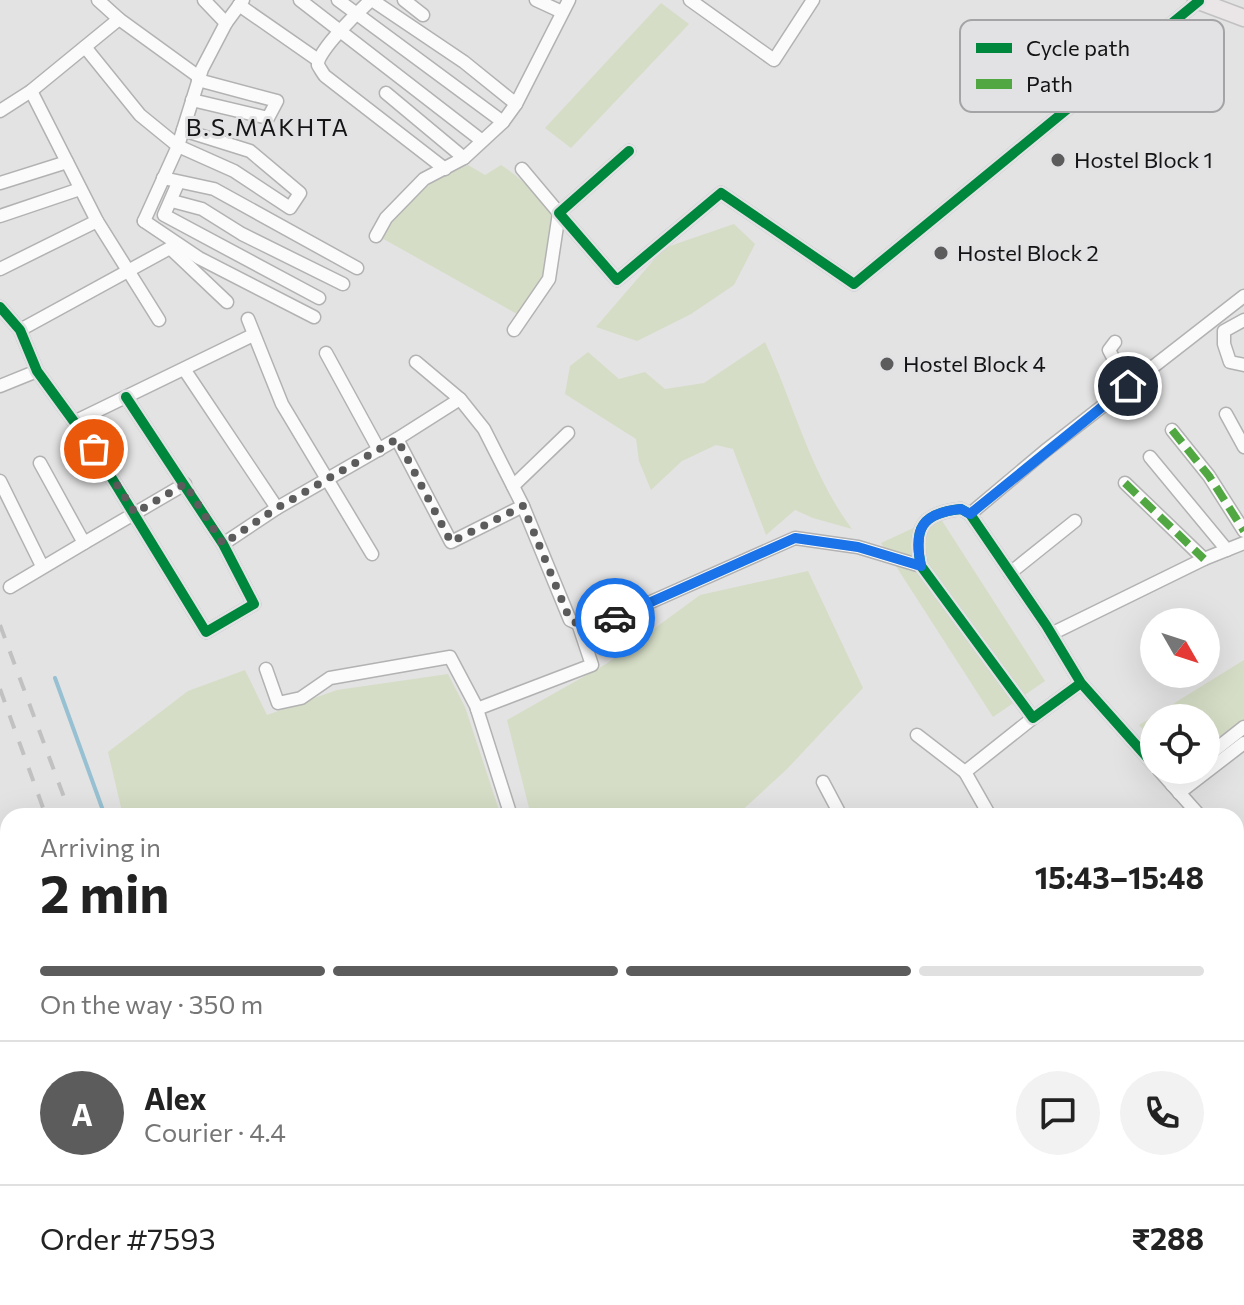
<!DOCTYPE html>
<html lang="en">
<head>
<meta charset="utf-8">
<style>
	:root { --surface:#fff; --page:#f2f2f2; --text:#222; --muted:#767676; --line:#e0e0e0; --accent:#5c5c5d }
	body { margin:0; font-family:Commissioner,sans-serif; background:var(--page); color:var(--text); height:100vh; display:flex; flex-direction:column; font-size:30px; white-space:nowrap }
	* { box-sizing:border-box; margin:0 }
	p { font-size:26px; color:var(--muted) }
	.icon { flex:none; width:44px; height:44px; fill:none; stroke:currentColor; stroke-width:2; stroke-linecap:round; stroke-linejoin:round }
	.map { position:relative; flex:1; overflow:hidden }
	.sheet { position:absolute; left:0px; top:808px; width:1244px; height:498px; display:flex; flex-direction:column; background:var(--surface); border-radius:24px 24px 0 0; box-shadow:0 8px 32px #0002 }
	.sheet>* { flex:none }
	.needle { width:52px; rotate:129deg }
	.buttons { position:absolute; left:1140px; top:608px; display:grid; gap:16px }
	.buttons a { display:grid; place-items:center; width:80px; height:80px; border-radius:50%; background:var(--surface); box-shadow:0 8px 32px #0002; font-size:40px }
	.pin { position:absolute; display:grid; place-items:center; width:68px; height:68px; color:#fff; margin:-34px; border:4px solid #fff; border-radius:50%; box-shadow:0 2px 8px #0007 }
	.courier { position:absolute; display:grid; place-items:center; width:80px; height:80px; margin:-40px; border:6px solid #1a73e8; border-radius:50%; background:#fff; color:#222; box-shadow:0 2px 10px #0007 }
	.overview em { font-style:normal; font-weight:700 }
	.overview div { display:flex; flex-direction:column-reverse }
	.overview { display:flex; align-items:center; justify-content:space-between; height:136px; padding:0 40px }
	h1 { font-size:52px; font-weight:700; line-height:60px }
	.bar { display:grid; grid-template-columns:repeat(4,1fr); gap:12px 8px; align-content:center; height:96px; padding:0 40px }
	.bar i { height:10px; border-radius:6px; background:var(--line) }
	.bar .selected { background:var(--accent) }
	.bar p { grid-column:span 4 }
	.line { display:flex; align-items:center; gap:20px; padding:0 40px; border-top:2px solid var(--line) }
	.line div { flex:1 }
	.round { display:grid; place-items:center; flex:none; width:84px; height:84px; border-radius:42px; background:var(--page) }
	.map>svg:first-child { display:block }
</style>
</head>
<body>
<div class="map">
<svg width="1244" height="1305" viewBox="0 0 1244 1305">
	<rect width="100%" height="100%" fill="#e3e3e3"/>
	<g fill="#d5ddc6">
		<path d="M661,3L689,24L571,148L545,128Z"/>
		<path d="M468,165L485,175L501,165C523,179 539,197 555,217L542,283L517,314L380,237C387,229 392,219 399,211C417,190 443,175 468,165Z"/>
		<path d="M734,224L755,244L734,285L691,314L637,341L596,327L664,248Z"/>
		<path d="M765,342C794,404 810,473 852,529L813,518L795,510L766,535L733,449L716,445L682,461L651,490L639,461L636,439L565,394L570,366L588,352L619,379L645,372L665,389L704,383Z"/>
		<path d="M939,516L1045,681L993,717L881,543Z"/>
		<path d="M808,571L863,688L787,769L736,816H531L507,720L606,664L700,595Z"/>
		<path d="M1244,660V725L1206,755V718H1154V742L1139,725Z"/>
		<path d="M245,670L267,715L337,690L448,674L465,707L501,816H123L108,752L188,691Z"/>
		<path d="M0,920L8,941V975L0,977Z"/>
		<path d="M8,997V1298H139L142,1305H0V1001Z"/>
	</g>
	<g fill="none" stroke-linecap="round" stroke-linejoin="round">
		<path stroke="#97c1d2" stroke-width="4" d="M55,678L105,816"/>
		<defs>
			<g id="minor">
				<path d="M98,0L119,19"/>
				<path d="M204,0L226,23"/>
				<path d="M300,0L481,140"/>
				<path d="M338,0L503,122"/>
				<path d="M371,0C360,10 316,52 318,65C319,67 324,75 325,76L445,169"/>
				<path d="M372,0L464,62L516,104"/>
				<path d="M404,0L423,15"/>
				<path d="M536,0L562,12"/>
				<path d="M690,0L774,60L813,0"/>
				<path d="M239,5L318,60"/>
				<path d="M85,47L140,115L178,146L234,171L290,208L300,193L250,151L183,130"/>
				<path d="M31,91L97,221L159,320"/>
				<path d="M386,93L464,158"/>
				<path d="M192,100L268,118L277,101L198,80"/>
				<path d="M0,111L31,91L119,19L199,77"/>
				<path d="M629,151L559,213L617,280L721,193L854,284L1199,1"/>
				<path d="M163,178L214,189L357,268"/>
				<path d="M0,183L67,162"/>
				<path d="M178,183L164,215L319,298"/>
				<path d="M172,201L202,209L242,234L343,284"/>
				<path d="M0,216L80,189"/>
				<path d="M144,221L178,146L202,69L226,23L243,0"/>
				<path d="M144,221L199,258L314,317"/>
				<path d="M376,236L386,218L424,179L464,158L503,122L516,104L569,0"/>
				<path d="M0,269L97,221"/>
				<path d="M0,307L20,330L37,371L94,449L206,632L254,604L223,544L126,397"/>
				<path d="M248,319L282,404L372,554"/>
				<path d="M1244,320L1224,331V344L1230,362L1244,365"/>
				<path d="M20,330L170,248L227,302"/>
				<path d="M514,330L549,279L559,213L522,169"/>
				<path d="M1115,342L1109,350L1128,386"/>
				<path d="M326,353L379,450"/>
				<path d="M184,369L277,508"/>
				<path d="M0,386L37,371"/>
				<path d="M1226,414L1244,447"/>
				<path d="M74,422L253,335"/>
				<path d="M1172,430L1209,476L1244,531"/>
				<path d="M397,439L460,399L416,362"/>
				<path d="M1150,457L1227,550"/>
				<path d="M40,463L84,543L185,484"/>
				<path d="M0,481L42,566"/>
				<path d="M1125,483L1204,559"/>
				<path d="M513,486L568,433"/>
				<path d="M523,506L570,620L590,629L795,538L858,547L921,566"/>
				<path d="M970,514L1045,451L1244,296"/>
				<path d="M223,544L277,508L397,439L451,542L523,506L484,429L460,399"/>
				<path d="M1010,573L1075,521"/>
				<path d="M10,587L84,543"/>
				<path d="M1051,634L1204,559L1244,543"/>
				<path d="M266,669L278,703L301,698L330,678L450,657L476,706L511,816"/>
				<path d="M1081,683L1033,718L921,566C913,528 922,513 961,509L970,514L1046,625L1081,683L1154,765"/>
				<path d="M477,709L592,665L579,626"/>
				<path d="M917,735L965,772L1033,718"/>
				<path d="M1206,757L1244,727"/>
				<path d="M1159,770L1200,816"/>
				<path d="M965,772L990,816"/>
				<path d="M823,782L841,816"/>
				<path d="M1172,785L1190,770"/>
				<path d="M1179,793L1244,743"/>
				<path d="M1236,856L1244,864"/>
				<path d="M1236,920L1244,914"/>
				<path d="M1236,950L1244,961"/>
				<path d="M0,984L8,981"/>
				<path d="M1236,1082L1244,1092"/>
				<path d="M322,1298L329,1305"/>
				<path d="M490,1298L501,1305"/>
				<path d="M783,1298L790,1305"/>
				<path d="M533,1305L537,1298"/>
				<path d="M670,1305L676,1298"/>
			</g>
			<g id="major">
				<path d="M1196,0L1244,18"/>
				<path d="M0,844L8,865"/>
				<path d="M0,892L8,913"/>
				<path d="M150,1298L153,1305"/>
				<path d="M170,1298L173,1305"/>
			</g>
		</defs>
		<use href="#minor" stroke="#b2b2b3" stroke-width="15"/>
		<use href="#major" stroke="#c1c1c1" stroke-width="19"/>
		<use href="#minor" stroke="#fbfbfb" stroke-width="12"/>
		<use href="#major" stroke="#eae5e6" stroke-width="16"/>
		<g stroke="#c1c1c1" stroke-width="4" stroke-dasharray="14 14" stroke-linecap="butt">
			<path d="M0,625L71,816"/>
			<path d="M0,689L46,816"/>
			<path d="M222,1298L225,1305"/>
			<path d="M288,1298L294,1305"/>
		</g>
		<g stroke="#51a842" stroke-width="8" stroke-dasharray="16 8" stroke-linecap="butt">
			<path d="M1172,430L1209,476L1244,531"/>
			<path d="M1125,483L1204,559"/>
			<path d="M0,984L8,981"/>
		</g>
		<defs>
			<g id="cycleway">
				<path d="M629,151L559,213L617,280L721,193L854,284L1199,1"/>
				<path d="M0,307L20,330L37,371L94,449L206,632L254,604L223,544L126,397"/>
				<path d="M1081,683L1033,718L921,566C913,528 922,513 961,509L970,514L1046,625L1081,683L1154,765"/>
			</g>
		</defs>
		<use href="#cycleway" stroke="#e2e2e4" stroke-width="15"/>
		<use href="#cycleway" stroke="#00873e" stroke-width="10"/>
	</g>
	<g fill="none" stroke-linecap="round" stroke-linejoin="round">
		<path stroke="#5c5c5d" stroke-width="8" stroke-dasharray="0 14.4" d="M94,449L135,513L185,484L223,544L277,508L397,439L451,542L523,506L570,620L590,629L615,618"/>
		<path stroke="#1a73e8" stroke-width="10" d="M615,618L795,538L858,547L921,566C913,528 922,513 961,509L970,514L1128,386"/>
	</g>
	<g fill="#5c5c5d" stroke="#e2e2e4" stroke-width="3">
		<circle cx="1058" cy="160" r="8"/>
		<circle cx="941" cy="253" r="8"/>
		<circle cx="887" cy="364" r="8"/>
	</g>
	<g text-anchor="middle" stroke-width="6" stroke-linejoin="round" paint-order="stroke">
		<g font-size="22" fill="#141415" stroke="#e2e2e4" text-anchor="start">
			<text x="1074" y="168">Hostel Block 1</text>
			<text x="957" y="261">Hostel Block 2</text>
			<text x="903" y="372">Hostel Block 4</text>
		</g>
		<g font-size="24" letter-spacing="2" fill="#141415" stroke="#e2e2e4">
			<text x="268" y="136">B.S.MAKHTA</text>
		</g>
	</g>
	<rect x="960" y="20" width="264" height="92" rx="12" fill="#e2e2e4" stroke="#a4a4a6" stroke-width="2"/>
	<rect x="976" y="43" width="36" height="10" fill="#00873e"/>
	<rect x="976" y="79" width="36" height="10" fill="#51a842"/>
	<g font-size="22" fill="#141415">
		<text x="1026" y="56">Cycle path</text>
		<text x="1026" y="92">Path</text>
	</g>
</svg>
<div class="buttons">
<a><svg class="needle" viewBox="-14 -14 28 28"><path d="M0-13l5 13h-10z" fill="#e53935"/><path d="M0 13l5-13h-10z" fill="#767676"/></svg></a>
<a><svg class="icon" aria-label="locate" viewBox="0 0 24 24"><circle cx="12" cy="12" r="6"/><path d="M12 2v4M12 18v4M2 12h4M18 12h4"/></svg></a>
</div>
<div class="pin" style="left:94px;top:449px;background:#ea580c"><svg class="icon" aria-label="bag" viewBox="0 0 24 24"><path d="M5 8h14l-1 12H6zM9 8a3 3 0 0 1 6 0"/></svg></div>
<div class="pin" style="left:1128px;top:386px;background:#1f2937"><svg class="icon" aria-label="home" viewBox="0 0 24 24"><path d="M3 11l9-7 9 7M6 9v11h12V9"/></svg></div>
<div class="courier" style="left:615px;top:618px"><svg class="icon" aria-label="car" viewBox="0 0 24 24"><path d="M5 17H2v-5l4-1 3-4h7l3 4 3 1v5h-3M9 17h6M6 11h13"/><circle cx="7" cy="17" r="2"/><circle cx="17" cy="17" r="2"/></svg></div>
<section class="sheet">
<div class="overview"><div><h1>2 min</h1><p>Arriving in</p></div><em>15:43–15:48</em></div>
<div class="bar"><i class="selected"></i><i class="selected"></i><i class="selected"></i><i></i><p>On the way · 350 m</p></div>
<div class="line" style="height:144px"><b class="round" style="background:var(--accent);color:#fff">A</b><div><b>Alex</b><p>Courier · 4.4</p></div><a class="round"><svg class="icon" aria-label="chat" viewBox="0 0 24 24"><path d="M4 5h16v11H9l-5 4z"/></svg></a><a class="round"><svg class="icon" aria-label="phone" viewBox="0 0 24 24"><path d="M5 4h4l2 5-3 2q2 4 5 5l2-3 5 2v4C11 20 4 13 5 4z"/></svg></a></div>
<div class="line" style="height:104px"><div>Order #7593</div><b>₹288</b></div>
</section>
</div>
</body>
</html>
